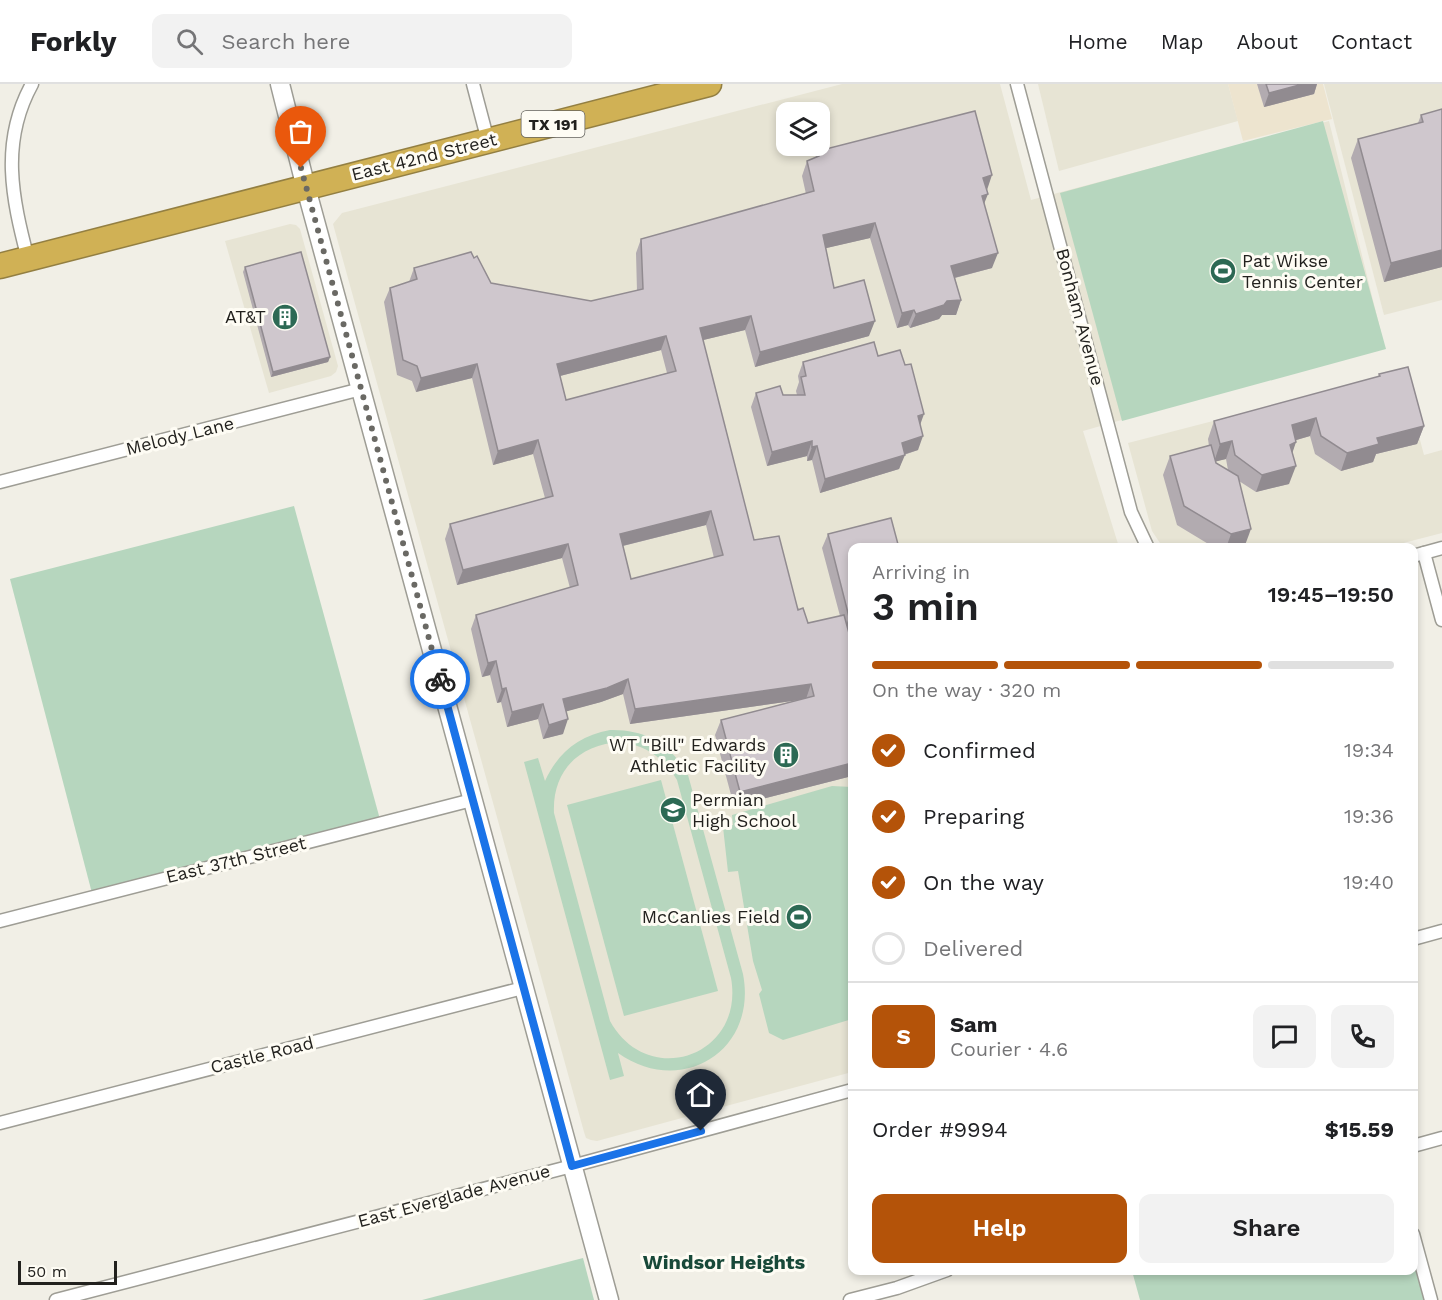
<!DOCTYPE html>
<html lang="en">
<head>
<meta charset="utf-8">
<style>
	:root { --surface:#fff; --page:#f2f2f2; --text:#202124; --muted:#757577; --line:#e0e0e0; --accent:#b45309 }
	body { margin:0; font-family:"Work Sans",sans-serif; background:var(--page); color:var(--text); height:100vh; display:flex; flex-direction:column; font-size:22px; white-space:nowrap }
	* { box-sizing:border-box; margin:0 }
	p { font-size:20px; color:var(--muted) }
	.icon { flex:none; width:33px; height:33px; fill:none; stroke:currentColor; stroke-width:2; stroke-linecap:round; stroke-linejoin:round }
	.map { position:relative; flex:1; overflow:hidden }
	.details { position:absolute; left:848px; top:459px; width:570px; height:732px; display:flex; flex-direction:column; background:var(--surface); border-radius:12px; box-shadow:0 3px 9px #0003 }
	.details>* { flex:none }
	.tools { position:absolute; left:776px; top:18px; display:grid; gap:12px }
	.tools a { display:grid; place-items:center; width:54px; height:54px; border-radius:12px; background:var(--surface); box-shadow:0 3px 9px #0003; font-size:30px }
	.scale { position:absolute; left:18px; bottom:15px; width:99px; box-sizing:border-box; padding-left:6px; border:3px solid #22211e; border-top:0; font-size:16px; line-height:21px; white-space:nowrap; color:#22211e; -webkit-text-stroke:4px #fefcf4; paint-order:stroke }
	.pin { position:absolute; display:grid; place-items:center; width:51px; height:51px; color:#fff; margin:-62px -26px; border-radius:50% 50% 50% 0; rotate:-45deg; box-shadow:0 0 6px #0007 }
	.pin .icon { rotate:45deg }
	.courier { position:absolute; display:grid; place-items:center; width:60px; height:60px; margin:-30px; border:4px solid #1a73e8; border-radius:50%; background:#fff; color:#222; box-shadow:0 2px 8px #0007 }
	.overview em { font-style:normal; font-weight:600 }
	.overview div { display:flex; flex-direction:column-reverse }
	.overview { display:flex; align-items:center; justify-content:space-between; height:102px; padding:0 24px }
	h1 { font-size:39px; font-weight:600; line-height:45px }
	.bar { display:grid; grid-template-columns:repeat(4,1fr); gap:9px 6px; align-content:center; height:72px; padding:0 24px }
	.bar i { height:8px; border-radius:4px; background:var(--line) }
	.bar .active { background:var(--accent) }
	.bar p { grid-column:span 4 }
	.line { display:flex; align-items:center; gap:15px; padding:0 24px; border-top:2px solid var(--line) }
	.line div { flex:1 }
	.round { display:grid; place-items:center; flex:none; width:63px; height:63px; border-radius:12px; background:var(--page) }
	ol { padding:0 24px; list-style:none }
	li { display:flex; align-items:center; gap:18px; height:66px }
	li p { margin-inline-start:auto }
	li .icon { padding:6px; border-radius:50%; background:var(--accent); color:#fff; stroke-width:4 }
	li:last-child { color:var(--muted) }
	li i { width:33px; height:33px; border:3px solid var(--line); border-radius:50% }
	.action { display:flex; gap:12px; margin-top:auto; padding:12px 24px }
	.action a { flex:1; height:69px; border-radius:12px; background:var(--accent); color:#fff; font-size:24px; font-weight:600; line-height:69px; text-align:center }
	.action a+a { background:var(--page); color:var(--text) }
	header { display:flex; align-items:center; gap:36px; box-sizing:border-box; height:84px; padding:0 30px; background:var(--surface); border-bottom:2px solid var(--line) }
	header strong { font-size:28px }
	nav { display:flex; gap:33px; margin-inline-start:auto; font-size:21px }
	.search { width:420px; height:54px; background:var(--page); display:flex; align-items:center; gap:15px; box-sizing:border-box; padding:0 21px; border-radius:12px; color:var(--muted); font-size:22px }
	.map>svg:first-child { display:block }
</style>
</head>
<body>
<header>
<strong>Forkly</strong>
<div class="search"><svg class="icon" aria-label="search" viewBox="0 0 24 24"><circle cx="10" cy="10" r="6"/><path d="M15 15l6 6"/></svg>Search here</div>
<nav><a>Home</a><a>Map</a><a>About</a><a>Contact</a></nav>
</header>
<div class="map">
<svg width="1442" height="1216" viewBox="0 0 1442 1216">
	<rect width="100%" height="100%" fill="#f1efe6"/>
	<g fill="#e7e4d4" fill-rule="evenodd">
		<path d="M842,0H1000L1031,116L1329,37L1384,261L1083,347L1119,463L852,464V988L597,1057L591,1056L586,1054L584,1048L333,140L342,129ZM786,28H819V62H786Z"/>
		<path d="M1038,0H1228L1238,37L1059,87Z"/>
		<path d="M1324,0H1442V216L1384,231Z"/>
		<path d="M290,140L296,141L300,145L338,282L336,288L331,292L269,309L225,157Z"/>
		<path d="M1402,288L1424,371L1442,366V449L1388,463H1164L1162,462L1152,447L1128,359Z"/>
	</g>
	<path fill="#ede4cf" d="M1228,0H1323L1332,35L1243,57Z"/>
	<g fill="#b6d6be" fill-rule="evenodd">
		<path d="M1323,37L1386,265L1122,337L1060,109Z"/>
		<path d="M294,422L381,739L93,813L10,495Z"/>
		<path d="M610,646C645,645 671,660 688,691L743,890C758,967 681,1014 618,969L624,992L610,996L524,678L538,674L545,697C558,669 578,652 610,646ZM621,658C647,662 664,674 677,696L731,894C745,972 648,1006 610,937L554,729C552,687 579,660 621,658Z"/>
		<path d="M661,696L718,907L624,932L567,721Z"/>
		<path d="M832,702L852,703V935L783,956L769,949L759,910L762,906L753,877L738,787L728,788L723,743L733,741L732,731Z"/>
		<path d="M1413,1149L1431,1216H1140L1132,1187L1413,1186Z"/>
		<path d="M583,1174L594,1216H422Z"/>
	</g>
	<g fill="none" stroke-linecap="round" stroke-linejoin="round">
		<defs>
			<g id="street">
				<path d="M473,0L488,57"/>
				<path d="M1017,0L1131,428L1148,464"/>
				<path d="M28,175C12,114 0,58 32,0"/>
				<path d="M0,398L361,305"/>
				<path d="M1424,469L1442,536"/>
				<path d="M1413,472L1442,464"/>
				<path d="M0,837L472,716"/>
				<path d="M1413,855L1442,847"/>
				<path d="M0,1039L523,904"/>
				<path d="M1413,1062L1442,1054"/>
				<path d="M1413,1150L1431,1216"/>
				<path d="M56,1216L572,1082L852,1006"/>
				<path d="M850,1216L897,1204L947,1186"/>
			</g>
			<path id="secondary" d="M280,0L306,104L609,1216"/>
			<path id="highway" d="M0,182L709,0"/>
		</defs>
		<use href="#street" stroke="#9e9d95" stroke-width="15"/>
		<use href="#secondary" stroke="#9e9d95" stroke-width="21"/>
		<use href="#highway" stroke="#937f42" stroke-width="27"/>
		<use href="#street" stroke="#fff" stroke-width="12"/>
		<use href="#secondary" stroke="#fff" stroke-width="18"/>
		<use href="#highway" stroke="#d0b155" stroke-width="24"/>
	</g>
	<g fill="#b2abb0" fill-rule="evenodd">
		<path d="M1257,0H1317L1314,10L1264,23Z"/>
		<path d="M1442,25V183L1384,198L1351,74L1358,55L1418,39L1421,31Z"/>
		<path d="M818,67L987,106L984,120L992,184L955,194L961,216L956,231H942L939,235L910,244L908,241L897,244L870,154L826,164L834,204L869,252L755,283L745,246L703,256L754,456L808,539L840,532L822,464L828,450L891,434L852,545L848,546L852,560V692L734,722L715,651L721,636L799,616L630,640L623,610L601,618L566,627L563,650L543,655L538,635L507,643L501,618L497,619L490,591L482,593L471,545L476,531L570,504L562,474L457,501L445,455L450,440L545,414L533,370L493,381L472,294L416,308L412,297L397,291L384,218L390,204L409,198L414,184L474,174L491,199L591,217L637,207L636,169L641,155L806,110L802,92L807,77L816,73ZM661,266L667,289L566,316L560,292ZM706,441L714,474L631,495L623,462Z"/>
		<path d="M245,183L330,273L328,278L271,293L243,188Z"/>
		<path d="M878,272L920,340L918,366L904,371L899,385L820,409L812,376L807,377V372L767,382L751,323L756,309L783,311H797L796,307L799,298L798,292L803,278Z"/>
		<path d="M1379,290L1424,342L1417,360L1376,370L1373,378L1341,387L1315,370L1310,352L1296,356L1292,369L1289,400L1256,408L1239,397L1244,464H1215L1177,441L1163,391L1170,372L1209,362L1208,355L1214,337L1378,293ZM1226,375L1228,386L1216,379V377Z"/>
	</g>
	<g fill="#918b90">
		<path d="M1303,0H1317L1314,10L1264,23L1269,9Z"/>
		<path d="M992,91L987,106L978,109L983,94Z"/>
		<path d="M988,110L982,125V112Z"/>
		<path d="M875,139L870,154L818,166L823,151Z"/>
		<path d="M1442,166V183L1384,198L1391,179Z"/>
		<path d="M998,169L992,184L946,196L951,182Z"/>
		<path d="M961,216L956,231H942L939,235L910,244L916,230L947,217Z"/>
		<path d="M914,226L908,241L897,244L902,229Z"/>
		<path d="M751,232L745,246L695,258L700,244Z"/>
		<path d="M875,237L869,252L755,283L760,268Z"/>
		<path d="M666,252L661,266L552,294L557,280Z"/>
		<path d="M330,273L328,278L271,293L273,288Z"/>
		<path d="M477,280L472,294L416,308L421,294Z"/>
		<path d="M924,330L919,344L918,332Z"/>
		<path d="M1316,334L1310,352L1286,359L1292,341Z"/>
		<path d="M1424,342L1417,360L1376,370L1373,378L1341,387L1347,369L1377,354Z"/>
		<path d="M923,352L918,366L896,373L902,359Z"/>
		<path d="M538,356L533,370L493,381L498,367Z"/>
		<path d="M812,357L807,372L767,382L772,368Z"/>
		<path d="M1232,357L1226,375L1214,378L1220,360Z"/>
		<path d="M1296,358L1290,376V361Z"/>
		<path d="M817,362L812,376L807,377L812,363Z"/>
		<path d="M905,371L899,385L820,409L825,395Z"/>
		<path d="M1296,382L1289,400L1256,408L1262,391Z"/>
		<path d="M711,427L706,441L614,464L620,450Z"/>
		<path d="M1251,445L1244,464H1226L1231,450Z"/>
		<path d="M568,460L562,474L457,501L463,486Z"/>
		<path d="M849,533H852V546L844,548Z"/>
		<path d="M496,577L490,591L482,593L488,579Z"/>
		<path d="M628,595L623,610L601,618L557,630L563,615Z"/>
		<path d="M811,600L806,615L630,640L635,625Z"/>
		<path d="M506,604L501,618L497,619L502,605Z"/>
		<path d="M543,620L538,635L507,643L512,628Z"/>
		<path d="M568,635L563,650L543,655L549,641Z"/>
		<path d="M852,679V692L734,722L740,708Z"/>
	</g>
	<g fill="#cfc7cd" stroke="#918b90" stroke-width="1.5" fill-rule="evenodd">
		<path d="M1266,0H1303L1269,9Z"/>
		<path d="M1442,25V166L1391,179L1358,55L1423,38L1421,31Z"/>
		<path d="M975,27L992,91L983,94L988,110L982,112L998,169L951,182L961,216L947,217L944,221L916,230L914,226L902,229L875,139L823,151L834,204L864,196L875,237L760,268L751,232L700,244L754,456L779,452L798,526L803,524L808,539L844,531L852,560V679L740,708L721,636L814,612L811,600L635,625L628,595L607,604L563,615L568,635L549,641L543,620L512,628L506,604L502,605L496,577L488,579L476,531L578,501L568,460L463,486L450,440L553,412L538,356L498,367L477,280L421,294L417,282L403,276L390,204L417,195L414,184L471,168L474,174L477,172L491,199L591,217L643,205L641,155L814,107L807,77L819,72L818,67ZM666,252L676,287L566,316L557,280ZM711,427L723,471L631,495L620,450Z"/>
		<path d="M301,168L330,273L273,288L245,183Z"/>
		<path d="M874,258L878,272L900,266L905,281L911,280L924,330L918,332L923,352L902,359L905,371L825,395L817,362L812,363V357L772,368L756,309L780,302L783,311H805L801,293L806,292L803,278Z"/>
		<path d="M1408,283L1424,342L1377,354L1379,360L1347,369L1321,352L1316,334L1292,341L1296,358L1290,361L1296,382L1262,391L1235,371L1232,357L1220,360L1214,337L1380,292L1379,290Z"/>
		<path d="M1211,361L1216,379L1238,392L1251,445L1231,450L1184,422L1170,372Z"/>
		<path d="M891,434L899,464H852V533H849L828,450Z"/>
	</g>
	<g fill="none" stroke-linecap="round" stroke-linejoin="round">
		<path stroke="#6a6964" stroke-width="6" stroke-dasharray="0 10.8" d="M301,84L440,595"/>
		<path stroke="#1a73e8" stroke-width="8" d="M440,595L572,1082L701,1047"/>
	</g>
	<defs>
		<symbol id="stadium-disc" viewBox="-11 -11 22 22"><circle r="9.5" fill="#2c6954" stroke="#fefcf4"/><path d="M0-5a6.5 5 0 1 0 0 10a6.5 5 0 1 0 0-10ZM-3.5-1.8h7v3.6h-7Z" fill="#fff"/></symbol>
		<symbol id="building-disc" viewBox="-11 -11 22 22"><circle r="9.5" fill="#2c6954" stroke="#fefcf4"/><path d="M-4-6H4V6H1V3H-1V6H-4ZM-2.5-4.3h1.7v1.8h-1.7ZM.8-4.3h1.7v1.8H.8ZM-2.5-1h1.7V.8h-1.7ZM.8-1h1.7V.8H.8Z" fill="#fff"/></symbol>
		<symbol id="school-disc" viewBox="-11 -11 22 22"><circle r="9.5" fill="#2c6954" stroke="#fefcf4"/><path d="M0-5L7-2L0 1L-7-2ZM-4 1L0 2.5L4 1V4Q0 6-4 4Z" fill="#fff"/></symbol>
	</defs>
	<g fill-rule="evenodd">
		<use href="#stadium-disc" x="1208" y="172" width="30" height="30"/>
		<use href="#building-disc" x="270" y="218" width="30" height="30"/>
		<use href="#building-disc" x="771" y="656" width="30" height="30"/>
		<use href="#school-disc" x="658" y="711" width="30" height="30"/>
		<use href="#stadium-disc" x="784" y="818" width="30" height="30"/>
	</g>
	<g text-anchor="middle" stroke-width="6" stroke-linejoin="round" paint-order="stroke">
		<rect fill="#fefcf4" stroke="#64635e" stroke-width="1.5" x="521.5" y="27" width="63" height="26" rx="4.5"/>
		<g font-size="16" font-weight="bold" fill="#22211e">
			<text x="553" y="46">TX 191</text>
		</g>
		<g font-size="18" fill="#22211e" stroke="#fefcf4">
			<text transform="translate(424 73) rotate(-14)" y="6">East 42nd Street</text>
			<text transform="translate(1080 233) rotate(75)" y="6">Bonham Avenue</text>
			<text transform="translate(180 352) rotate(-14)" y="6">Melody Lane</text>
			<text transform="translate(236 776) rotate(-14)" y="6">East 37th Street</text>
			<text transform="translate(262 971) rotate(-14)" y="6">Castle Road</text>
			<text transform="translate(454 1112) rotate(-15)" y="6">East Everglade Avenue</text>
		</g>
		<g font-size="18" fill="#22211e" stroke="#fefcf4" text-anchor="end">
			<text x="1242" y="183" text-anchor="start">Pat Wikse<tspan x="1242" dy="21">Tennis Center</tspan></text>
			<text x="266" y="239">AT&amp;T</text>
			<text x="766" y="667">WT "Bill" Edwards<tspan x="766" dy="21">Athletic Facility</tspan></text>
			<text x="692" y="722" text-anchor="start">Permian<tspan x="692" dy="21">High School</tspan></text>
			<text x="780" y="839">McCanlies Field</text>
		</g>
		<g font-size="20" font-weight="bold" fill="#184939" stroke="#fefcf4">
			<text x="724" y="1185">Windsor Heights</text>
		</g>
	</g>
</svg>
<div class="tools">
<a><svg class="icon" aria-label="layers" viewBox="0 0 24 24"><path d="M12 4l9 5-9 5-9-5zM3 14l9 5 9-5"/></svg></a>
</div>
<div class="scale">50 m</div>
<div class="pin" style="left:301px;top:84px;background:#ea580c"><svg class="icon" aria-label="bag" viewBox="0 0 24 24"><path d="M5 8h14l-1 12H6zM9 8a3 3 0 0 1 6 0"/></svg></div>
<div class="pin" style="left:701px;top:1047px;background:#1f2937"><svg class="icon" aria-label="home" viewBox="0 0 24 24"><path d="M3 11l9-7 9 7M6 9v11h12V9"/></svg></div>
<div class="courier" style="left:440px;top:595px"><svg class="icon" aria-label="bike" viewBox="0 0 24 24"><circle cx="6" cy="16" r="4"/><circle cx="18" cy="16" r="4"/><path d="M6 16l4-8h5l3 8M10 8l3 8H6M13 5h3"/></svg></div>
<section class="details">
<div class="overview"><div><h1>3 min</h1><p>Arriving in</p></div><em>19:45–19:50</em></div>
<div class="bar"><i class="active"></i><i class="active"></i><i class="active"></i><i></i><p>On the way · 320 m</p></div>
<ol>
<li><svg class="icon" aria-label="check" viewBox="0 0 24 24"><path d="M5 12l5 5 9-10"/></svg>Confirmed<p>19:34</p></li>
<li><svg class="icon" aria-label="check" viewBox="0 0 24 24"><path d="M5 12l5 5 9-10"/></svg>Preparing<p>19:36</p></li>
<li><svg class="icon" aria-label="check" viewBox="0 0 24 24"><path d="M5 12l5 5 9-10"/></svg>On the way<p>19:40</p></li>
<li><i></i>Delivered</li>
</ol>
<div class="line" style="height:108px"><b class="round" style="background:var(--accent);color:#fff">S</b><div><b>Sam</b><p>Courier · 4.6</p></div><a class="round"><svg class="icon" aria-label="chat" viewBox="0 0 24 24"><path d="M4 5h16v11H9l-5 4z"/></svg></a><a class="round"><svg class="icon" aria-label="phone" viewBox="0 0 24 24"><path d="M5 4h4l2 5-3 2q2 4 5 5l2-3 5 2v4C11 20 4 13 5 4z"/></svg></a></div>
<div class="line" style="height:78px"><div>Order #9994</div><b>$15.59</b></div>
<div class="action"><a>Help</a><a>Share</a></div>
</section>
</div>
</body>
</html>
